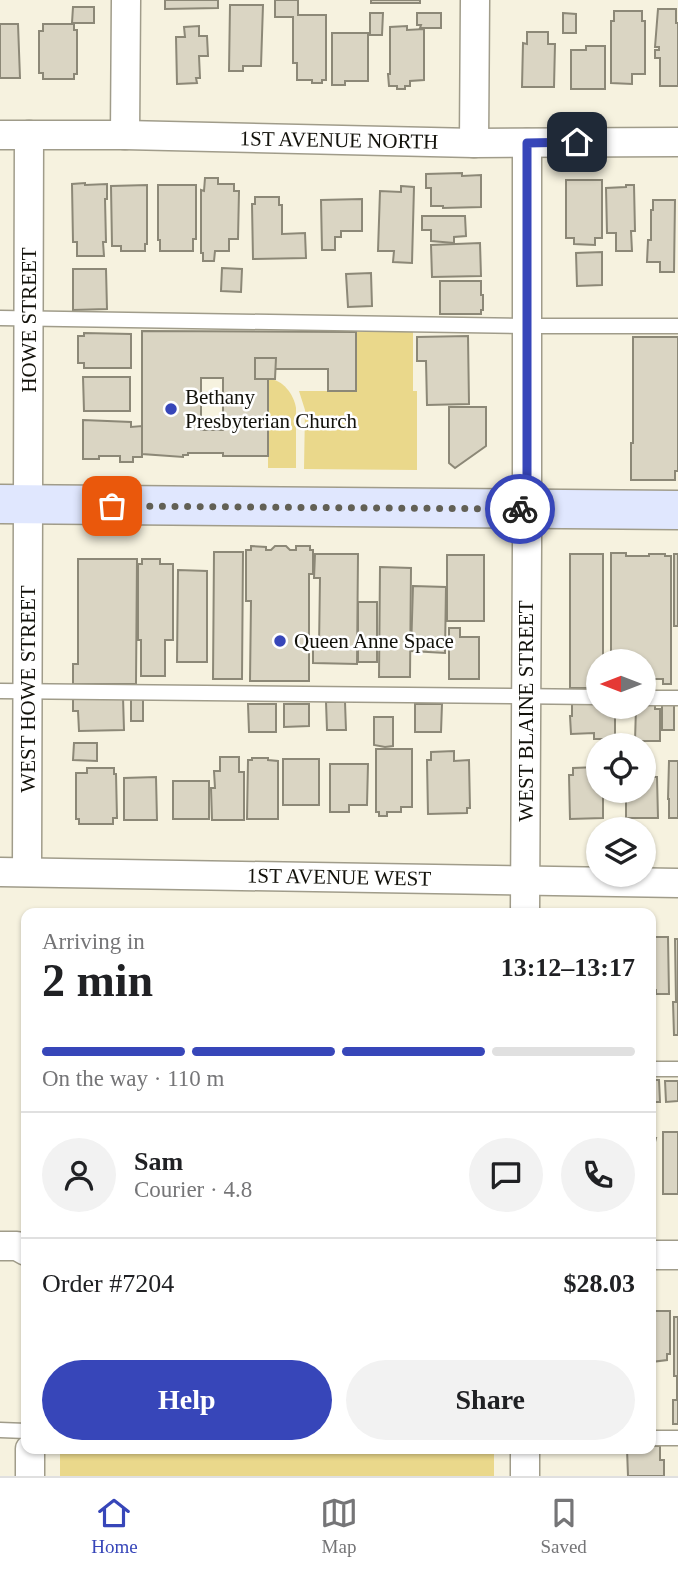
<!DOCTYPE html>
<html lang="en">
<head>
<meta charset="utf-8">
<style>
	:root { --surface:#fff; --page:#f2f2f2; --text:#202124; --muted:#757577; --line:#e0e0e0; --accent:#3746b9 }
	body { margin:0; font-family:"Times New Roman",serif; background:var(--page); color:var(--text); height:100vh; display:flex; flex-direction:column; font-size:26px; white-space:nowrap }
	* { box-sizing:border-box; margin:0 }
	p { font-size:23px; color:var(--muted) }
	.icon { flex:none; width:38px; height:38px; fill:none; stroke:currentColor; stroke-width:2; stroke-linecap:round; stroke-linejoin:round }
	.map { position:relative; flex:1; overflow:hidden }
	.panel { position:absolute; left:21px; top:908px; width:635px; height:546px; display:flex; flex-direction:column; background:var(--surface); border-radius:14px; box-shadow:0 2px 5px #0004 }
	.panel>* { flex:none }
	.needle { width:46px; rotate:270deg }
	.controls { position:absolute; left:586px; top:649px; display:grid; gap:14px }
	.controls a { display:grid; place-items:center; width:70px; height:70px; border-radius:50%; background:var(--surface); box-shadow:0 2px 5px #0004; font-size:35px }
	.pin { position:absolute; display:grid; place-items:center; width:60px; height:60px; color:#fff; margin:-30px; border-radius:14px; box-shadow:0 4px 10px #0006 }
	.courier { position:absolute; display:grid; place-items:center; width:70px; height:70px; margin:-35px; border:5px solid #3746b9; border-radius:50%; background:#fff; color:#222; box-shadow:0 2px 9px #0007 }
	.headline em { font-style:normal; font-weight:600 }
	.headline div { display:flex; flex-direction:column-reverse }
	.headline { display:flex; align-items:center; justify-content:space-between; height:119px; padding:0 21px }
	h1 { font-size:46px; font-weight:600; line-height:52px }
	.bar { display:grid; grid-template-columns:repeat(4,1fr); gap:10px 7px; align-content:center; height:84px; padding:0 21px }
	.bar i { height:9px; border-radius:5px; background:var(--line) }
	.bar .active { background:var(--accent) }
	.bar p { grid-column:span 4 }
	.line { display:flex; align-items:center; gap:18px; padding:0 21px; border-top:2px solid var(--line) }
	.line div { flex:1 }
	.round { display:grid; place-items:center; flex:none; width:74px; height:74px; border-radius:37px; background:var(--page) }
	.action { display:flex; gap:14px; margin-top:auto; padding:14px 21px }
	.action a { flex:1; height:80px; border-radius:42px; background:var(--accent); color:#fff; font-size:28px; font-weight:600; line-height:80px; text-align:center }
	.action a+a { background:var(--page); color:var(--text) }
	.tabs { display:flex; justify-content:space-around; align-items:center; height:98px; border-top:2px solid var(--line); background:var(--surface); font-size:19px; color:var(--muted) }
	.tabs a { display:grid; justify-items:center; gap:4px }
	.tabs .active { color:var(--accent) }
	.map>svg:first-child { display:block }
</style>
</head>
<body>
<div class="map">
<svg width="678" height="1476" viewBox="0 0 678 1476">
	<rect width="100%" height="100%" fill="#f6f2df"/>
	<g fill="#ead88b">
		<path d="M413,331V391H417V470L304,469L305,410L299,391H356V332Z"/>
		<path d="M268,379C283,379 294,395 296,408V468H268Z"/>
		<rect x="60" y="1449" width="434" height="27"/>
	</g>
	<g fill="#dad5c3" stroke="#8c8877" stroke-width="2" fill-rule="evenodd">
		<path d="M165,0H218V8L165,9Z"/>
		<path d="M275,0H298V15H326V80H322V83H312V80H297V63H293V17H275Z"/>
		<rect x="371" y="0" width="49" height="3"/>
		<path d="M230,5H263L261,66H243V71H229Z"/>
		<path d="M73,7H94V23H72Z"/>
		<path d="M658,9H676V23H678V86H660V58H655V50H659V47H655Z"/>
		<path d="M614,11H642V21H645V74H632V84L611,83V21H614Z"/>
		<path d="M370,13H383L382,35H370Z"/>
		<path d="M417,13H441V28H420L421,25H417Z"/>
		<path d="M563,13L576,14V33H563Z"/>
		<path d="M0,24H18L20,78H0Z"/>
		<path d="M43,24H74V30H77V74H74V79H43V73H39V31H43Z"/>
		<path d="M199,26V36H207L208,56H199L200,78H196L197,83L177,84L176,37H185L184,27Z"/>
		<path d="M407,26V30L424,29V80L410,81V86H405V89H397V86H389L388,74H390V27Z"/>
		<path d="M527,32H548V44H555L554,87H522L523,43L527,44Z"/>
		<path d="M332,33H368V81H345V85H332Z"/>
		<path d="M586,46H605V89H571V50H586Z"/>
		<path d="M462,173V176L481,175V207L443,208V206H431V188H426V174Z"/>
		<path d="M205,178H218V184H234V191H239L238,239H229V251H215L214,261H203V253H201V190L204,191Z"/>
		<path d="M566,180H602V238H595V245L574,244V238H566Z"/>
		<path d="M85,183V185L107,184V199H105L106,242H103L104,256H77V242H73L72,184Z"/>
		<path d="M147,185V244H145V251H121V246H112L111,186Z"/>
		<path d="M158,185H196V239H193V251H160V240H158Z"/>
		<path d="M626,185H634L635,231H631L632,251H616V233H607L606,188L626,187Z"/>
		<path d="M401,186L414,187L412,263L393,262L394,251H378L380,191L401,192Z"/>
		<path d="M255,197H279V205H282V234L305,233L306,258L253,259L252,204H255Z"/>
		<path d="M362,199V231H341V237H335V250H322L321,200Z"/>
		<path d="M653,200H675L674,272H660V262H647L648,240H651V210H653Z"/>
		<path d="M422,216H465L466,236L454,237V243L431,241V230H422Z"/>
		<path d="M480,243L481,276L432,277L431,245Z"/>
		<path d="M602,252V285L577,286L576,253Z"/>
		<path d="M222,268L242,269L241,292L221,291Z"/>
		<path d="M73,269H106L107,309L73,310Z"/>
		<path d="M371,273L372,306L348,307L346,274Z"/>
		<path d="M440,281H481V295H483V310H481V314H440Z"/>
		<path d="M142,331L356,332V391H328V369H275V379H268V456H223V453H188V455H183V457L142,454ZM201,378H223V430H201Z"/>
		<path d="M84,333L131,334V368H84V363H78V336H84Z"/>
		<path d="M468,336L469,404L427,405L426,361H417V337Z"/>
		<path d="M633,337H678V471H675V480H631V443H633Z"/>
		<path d="M255,358H276L275,379H255Z"/>
		<path d="M83,377H130V411H84Z"/>
		<path d="M449,407H486V446L455,468L449,463Z"/>
		<path d="M83,420L131,422V427L142,426V457H133V462H120V456H99V459H83Z"/>
		<path d="M251,546L266,547V550H271L275,546H286L290,550H296V546H310V550H313V574H309V681H250L251,601H246V550H251Z"/>
		<path d="M214,552H243L242,679H213Z"/>
		<path d="M611,553H626V556H649V554H665V556H671V684H663V679H644V662H611Z"/>
		<path d="M315,554H358L357,664L313,663V647H319L320,578H314Z"/>
		<path d="M570,554H603V662H598V688H570Z"/>
		<rect x="674" y="554" width="4" height="72"/>
		<rect x="447" y="555" width="37" height="66"/>
		<path d="M78,559H137L136,684H73V664H78Z"/>
		<path d="M142,559H160V564H173V640H165V676H141V640H138V564H142Z"/>
		<path d="M380,567L411,568L410,677H379Z"/>
		<path d="M178,570L207,571V662H177Z"/>
		<path d="M413,586L446,587L445,653L411,651Z"/>
		<rect x="358" y="602" width="19" height="60"/>
		<path d="M449,628H460V637H479V679H449Z"/>
		<path d="M123,697L124,730L79,731L78,711H73V698Z"/>
		<rect x="131" y="699" width="12" height="22"/>
		<path d="M598,700V707H615V739H594V733L571,734L570,716H572V701Z"/>
		<path d="M326,702H345L346,730H327Z"/>
		<rect x="662" y="703" width="12" height="27"/>
		<path d="M248,704H276V732H249Z"/>
		<path d="M284,704H309V726L284,727Z"/>
		<path d="M415,704H442L441,732H415Z"/>
		<path d="M644,704H655V709H660V741H635L636,707H644Z"/>
		<path d="M374,717H393V746L385,747L374,745Z"/>
		<path d="M74,743H97V761L73,760Z"/>
		<path d="M376,749H412V807H401V812H387V816H379V812H376Z"/>
		<path d="M454,751V761L469,760L470,808H467V813L428,814L427,760H431V752Z"/>
		<path d="M220,757H239V772H244V820H212L211,788H215L214,771H220Z"/>
		<path d="M252,758H268V760L278,761V819H247L248,760H252Z"/>
		<rect x="283" y="759" width="36" height="46"/>
		<path d="M669,761H678V818H669V799H668Z"/>
		<path d="M644,763H649V777H657L658,818H626V791H644Z"/>
		<path d="M330,764H368L367,805H349V812H330Z"/>
		<path d="M598,767V791H603V818L570,819L569,775H573V768Z"/>
		<path d="M87,768H114V774H116L117,818H113V824H79V819H76V773H87Z"/>
		<path d="M156,777L157,820H124V778Z"/>
		<rect x="173" y="781" width="36" height="38"/>
		<path d="M651,932H655V937H668L669,994H656V990H651Z"/>
		<path d="M675,939H678V1035H674L673,1002H676Z"/>
		<path d="M651,1080H659L660,1102H651Z"/>
		<path d="M665,1081H678V1101L666,1102Z"/>
		<path d="M651,1129H653V1138H656L655,1142L653,1188H655V1198H651Z"/>
		<rect x="663" y="1132" width="15" height="62"/>
		<path d="M651,1311H670V1354H667V1360L651,1362Z"/>
		<path d="M674,1317H678V1424H673V1400H677V1376H674Z"/>
		<path d="M651,1446H660V1460H664V1476H628L627,1449H651Z"/>
	</g>
	<g fill="none" stroke-linecap="round" stroke-linejoin="round">
		<defs>
			<g id="service">
				<path d="M0,318L527,326H678"/>
				<path d="M0,691L598,697"/>
				<path d="M644,698H678"/>
				<path d="M651,1069H678"/>
				<path d="M0,1430L26,1431"/>
				<path d="M651,1438H678"/>
			</g>
			<g id="minor">
				<path d="M0,135H125L474,143L678,142"/>
				<path d="M125,135L126,0"/>
				<path d="M474,143L475,0"/>
				<path d="M0,872L678,883"/>
				<path d="M27,872L29,135"/>
				<path d="M525,914L527,544V143"/>
				<path d="M0,1246H17L26,1251"/>
				<path d="M651,1255H678"/>
				<path d="M30,1449V1476"/>
				<path d="M525,1449V1476"/>
			</g>
			<path id="secondary" d="M0,504L678,510"/>
		</defs>
		<use href="#service" stroke="#a09c8a" stroke-width="17"/>
		<use href="#minor" stroke="#a09c8a" stroke-width="31"/>
		<use href="#secondary" stroke="#a09c8a" stroke-width="41"/>
		<use href="#service" stroke="#fff" stroke-width="14"/>
		<use href="#minor" stroke="#fff" stroke-width="28"/>
		<use href="#secondary" stroke="#e0e7fe" stroke-width="38"/>
	</g>
	<g fill="none" stroke-linecap="round" stroke-linejoin="round">
		<path stroke="#626055" stroke-width="7" stroke-dasharray="0 12.6" d="M112,506L520,509"/>
		<path stroke="#3746b9" stroke-width="9" d="M520,509H527V143L577,142"/>
	</g>
	<g fill="#3746b9" stroke="#fff" stroke-width="2.5">
		<circle cx="171" cy="409" r="7"/>
		<circle cx="280" cy="641" r="7"/>
	</g>
	<g text-anchor="middle" stroke-width="5" stroke-linejoin="round" paint-order="stroke">
		<g font-size="21" fill="#12110a" stroke="#fff">
			<text transform="translate(339 140) rotate(1)" y="7">1ST AVENUE NORTH</text>
			<text transform="translate(29 320) rotate(-90)" y="7">HOWE STREET</text>
			<text transform="translate(28 689) rotate(-90)" y="7">WEST HOWE STREET</text>
			<text transform="translate(526 711) rotate(-90)" y="7">WEST BLAINE STREET</text>
			<text transform="translate(339 877) rotate(1)" y="7">1ST AVENUE WEST</text>
		</g>
		<g font-size="21" fill="#12110a" stroke="#fff" text-anchor="start">
			<text x="185" y="404">Bethany<tspan x="185" dy="24">Presbyterian Church</tspan></text>
			<text x="294" y="648">Queen Anne Space</text>
		</g>
	</g>
</svg>
<div class="controls">
<a><svg class="needle" viewBox="-14 -14 28 28"><path d="M0-13l5 13h-10z" fill="#e53935"/><path d="M0 13l5-13h-10z" fill="#757577"/></svg></a>
<a><svg class="icon" aria-label="locate" viewBox="0 0 24 24"><circle cx="12" cy="12" r="6"/><path d="M12 2v4M12 18v4M2 12h4M18 12h4"/></svg></a>
<a><svg class="icon" aria-label="layers" viewBox="0 0 24 24"><path d="M12 4l9 5-9 5-9-5zM3 14l9 5 9-5"/></svg></a>
</div>
<div class="pin" style="left:112px;top:506px;background:#ea580c"><svg class="icon" aria-label="bag" viewBox="0 0 24 24"><path d="M5 8h14l-1 12H6zM9 8a3 3 0 0 1 6 0"/></svg></div>
<div class="pin" style="left:577px;top:142px;background:#1f2937"><svg class="icon" aria-label="home" viewBox="0 0 24 24"><path d="M3 11l9-7 9 7M6 9v11h12V9"/></svg></div>
<div class="courier" style="left:520px;top:509px"><svg class="icon" aria-label="bike" viewBox="0 0 24 24"><circle cx="6" cy="16" r="4"/><circle cx="18" cy="16" r="4"/><path d="M6 16l4-8h5l3 8M10 8l3 8H6M13 5h3"/></svg></div>
<section class="panel">
<div class="headline"><div><h1>2 min</h1><p>Arriving in</p></div><em>13:12–13:17</em></div>
<div class="bar"><i class="active"></i><i class="active"></i><i class="active"></i><i></i><p>On the way · 110 m</p></div>
<div class="line" style="height:126px"><a class="round"><svg class="icon" aria-label="person" viewBox="0 0 24 24"><circle cx="12" cy="8" r="4"/><path d="M4 21q1-7 8-7t8 7"/></svg></a><div><b>Sam</b><p>Courier · 4.8</p></div><a class="round"><svg class="icon" aria-label="chat" viewBox="0 0 24 24"><path d="M4 5h16v11H9l-5 4z"/></svg></a><a class="round"><svg class="icon" aria-label="phone" viewBox="0 0 24 24"><path d="M5 4h4l2 5-3 2q2 4 5 5l2-3 5 2v4C11 20 4 13 5 4z"/></svg></a></div>
<div class="line" style="height:91px"><div>Order #7204</div><b>$28.03</b></div>
<div class="action"><a>Help</a><a>Share</a></div>
</section>
</div>
<nav class="tabs">
<a class="active"><svg class="icon" aria-label="home" viewBox="0 0 24 24"><path d="M3 11l9-7 9 7M6 9v11h12V9"/></svg>Home</a>
<a><svg class="icon" aria-label="map" viewBox="0 0 24 24"><path d="M3 6l6-2 6 2 6-2v14l-6 2-6-2-6 2zM9 4v14M15 6v14"/></svg>Map</a>
<a><svg class="icon" aria-label="saved" viewBox="0 0 24 24"><path d="M7 4h10v16l-5-4-5 4z"/></svg>Saved</a>
</nav>
</body>
</html>
